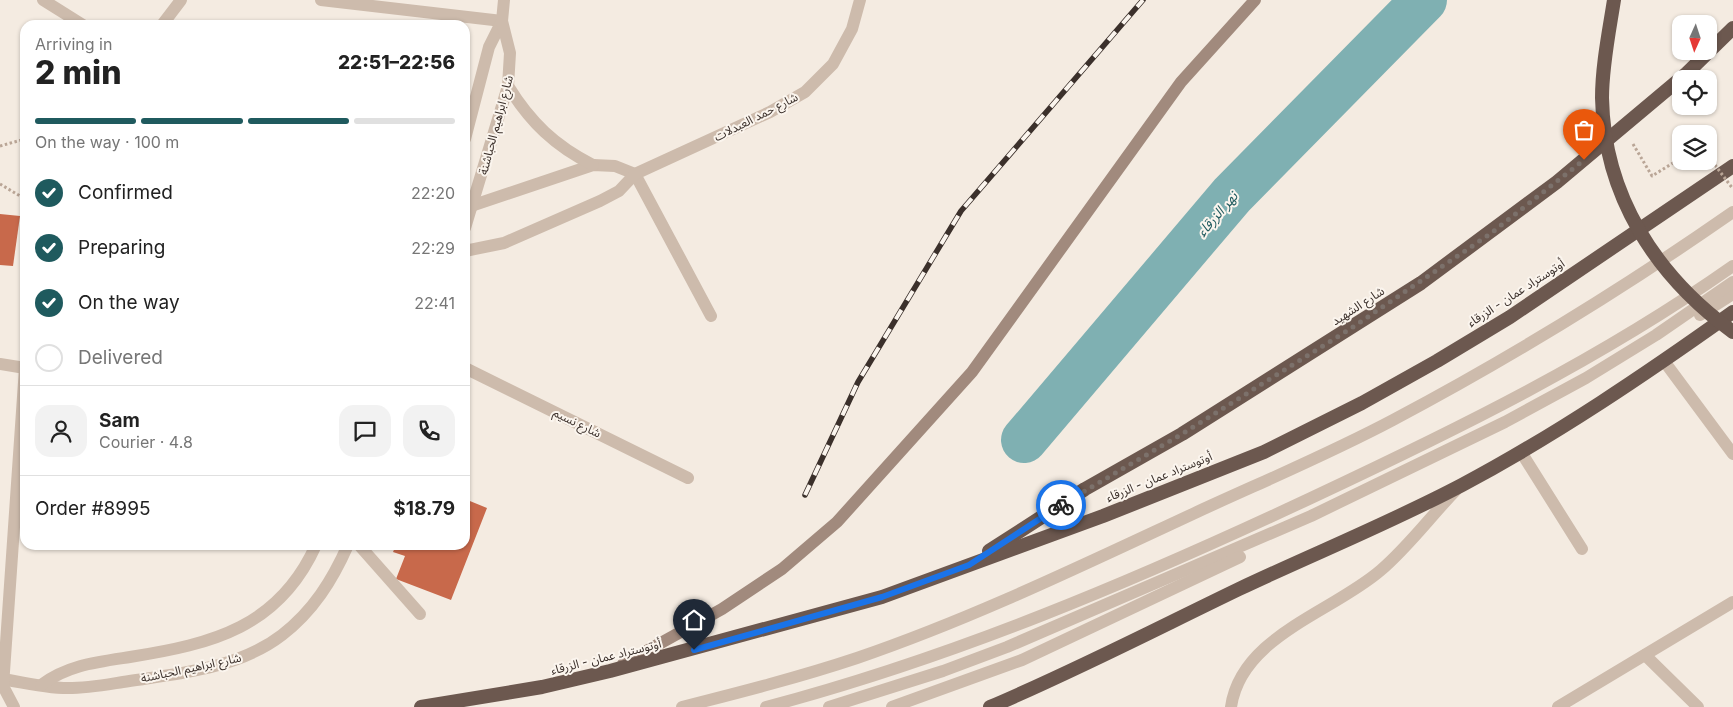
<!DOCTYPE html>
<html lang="en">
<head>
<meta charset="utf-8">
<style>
	:root { --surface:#fff; --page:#f2f2f2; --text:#222; --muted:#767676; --line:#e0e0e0; --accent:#1f5a5e }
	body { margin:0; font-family:Inter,"Noto Sans Arabic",sans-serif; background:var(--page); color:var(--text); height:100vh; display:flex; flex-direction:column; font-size:19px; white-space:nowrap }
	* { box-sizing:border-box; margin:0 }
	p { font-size:16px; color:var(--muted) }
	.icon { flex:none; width:28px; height:28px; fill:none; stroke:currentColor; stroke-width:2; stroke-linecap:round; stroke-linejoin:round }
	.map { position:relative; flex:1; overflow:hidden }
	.details { position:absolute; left:20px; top:20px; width:450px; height:530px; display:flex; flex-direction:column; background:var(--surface); border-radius:15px; box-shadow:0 1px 4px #0004 }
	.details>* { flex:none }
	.needle { width:32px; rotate:183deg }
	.controls { position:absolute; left:1672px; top:15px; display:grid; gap:10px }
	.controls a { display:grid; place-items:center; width:45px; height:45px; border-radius:10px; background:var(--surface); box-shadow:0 1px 4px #0004; font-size:25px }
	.pin { position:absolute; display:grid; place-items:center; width:42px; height:42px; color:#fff; margin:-51px -21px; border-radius:50% 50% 50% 0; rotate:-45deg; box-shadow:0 0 5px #0007 }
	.pin .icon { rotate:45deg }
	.courier { position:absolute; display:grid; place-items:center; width:50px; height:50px; margin:-25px; border:4px solid #1a73e8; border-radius:50%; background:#fff; color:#222; box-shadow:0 1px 6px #0007 }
	.overview em { font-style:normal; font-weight:800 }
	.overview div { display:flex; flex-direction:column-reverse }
	.overview { display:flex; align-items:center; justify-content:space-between; height:85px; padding:0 15px }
	h1 { font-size:32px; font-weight:800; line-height:38px }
	.bar { display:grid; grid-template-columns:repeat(4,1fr); gap:8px 5px; align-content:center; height:60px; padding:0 15px }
	.bar i { height:6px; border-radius:4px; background:var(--line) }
	.bar .current { background:var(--accent) }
	.bar p { grid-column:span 4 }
	.line { display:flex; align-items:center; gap:12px; padding:0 15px; border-top:1px solid var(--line) }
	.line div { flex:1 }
	.round { display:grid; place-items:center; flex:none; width:52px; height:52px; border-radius:15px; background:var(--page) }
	ol { padding:0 15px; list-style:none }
	li { display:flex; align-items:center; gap:15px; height:55px }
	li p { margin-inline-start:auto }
	li .icon { padding:5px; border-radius:50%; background:var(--accent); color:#fff; stroke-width:4 }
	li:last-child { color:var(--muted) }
	li i { width:28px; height:28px; border:2px solid var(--line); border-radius:50% }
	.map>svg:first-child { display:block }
</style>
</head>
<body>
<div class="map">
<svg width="1733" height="707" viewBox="0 0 1733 707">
	<rect width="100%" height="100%" fill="#f4ebe1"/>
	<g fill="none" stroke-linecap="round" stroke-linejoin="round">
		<path stroke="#7fb0b2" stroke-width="46" d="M1024,440L1232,195L1424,0"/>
	</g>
	<g fill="#c8694b">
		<path d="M0,214L20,216L13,266L0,265Z"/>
		<path d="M465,499L487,508L451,600L396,579L405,556L393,552L396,545H465Z"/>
	</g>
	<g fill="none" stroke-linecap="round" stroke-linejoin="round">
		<g stroke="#b9a596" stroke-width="3" stroke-dasharray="2.5 2.5" stroke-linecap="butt">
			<path d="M1633,144L1652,176L1681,158"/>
			<path d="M0,146L25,139"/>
			<path d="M0,184L25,199"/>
		</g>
		<g stroke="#cdbbac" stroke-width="12">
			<path d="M635,174L711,316"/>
			<path d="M1700,315L1733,294"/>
			<path d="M1664,361L1733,454"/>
			<path d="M1521,452L1582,549"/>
			<path d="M1645,655L1698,707"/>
			<path d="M682,707C741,692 800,677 857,658C974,618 1085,564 1197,512C1262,482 1329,454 1393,420C1510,358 1624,288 1733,212"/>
			<path d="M766,707C955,657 1134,581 1311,498C1456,430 1601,359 1733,266"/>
			<path d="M829,707L943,671L1007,647L1311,516L1505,422L1586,378L1656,335L1733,282"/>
			<path d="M892,707L1022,660L1240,557"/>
			<path d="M1558,707L1733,602"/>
		</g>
		<g stroke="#cdbbac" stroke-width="12">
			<path d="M43,0L83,25"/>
			<path d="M321,0L502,21"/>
			<path d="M465,208L593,165L615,166L635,174"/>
			<path d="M465,251L504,243L600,201L619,191L635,174L770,112L805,92L833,64L852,29L860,0"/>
			<path d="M0,364L25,368"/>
			<path d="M465,368L688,478"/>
			<path d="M359,545L420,614"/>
		</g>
		<g stroke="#cdbbac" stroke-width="12">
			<path d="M162,25L181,0"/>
			<path d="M508,86C530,122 555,146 593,165"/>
			<path d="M465,139L489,47L502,21"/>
			<path d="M465,228L508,86L510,53L502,21L504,0"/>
			<path d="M3,679C23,683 43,687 63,688C83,689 104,685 123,682C176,674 238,669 282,635C313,611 332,581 348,545"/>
			<path d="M41,685C68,665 97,662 130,657C213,644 279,627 316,545"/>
			<path d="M14,707L3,686L25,368"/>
			<path d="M1231,707C1241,636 1333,612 1381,570C1408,547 1431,516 1456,490"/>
		</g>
		<path stroke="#a18a7d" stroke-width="12" d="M623,664L722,609L782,569L837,522L972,372L1181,82L1255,0"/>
		<g stroke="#6c584f" stroke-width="14">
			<path d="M989,551L1085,489L1182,434L1421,283L1557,182L1687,73L1733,28"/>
			<path d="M421,707L542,687L610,671L882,597L1103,516L1264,452L1362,403L1437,361L1510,317L1733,166"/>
			<path d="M990,707C1075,671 1156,629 1239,589C1313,554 1390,523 1462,485C1556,435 1646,374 1733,312"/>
		</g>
		<defs>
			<path id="rail" d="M805,495L858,382L961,211L1143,0"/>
		</defs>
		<use href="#rail" stroke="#3b302b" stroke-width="5.5"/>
		<use href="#rail" stroke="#fbf5ee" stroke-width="4" stroke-dasharray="11" stroke-linecap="butt"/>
		<path stroke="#b9a596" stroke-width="3" stroke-dasharray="2.5 2.5" stroke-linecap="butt" d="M1709,157L1733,189"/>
		<path stroke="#6c584f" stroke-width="14" d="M1614,0C1609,32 1602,66 1602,98C1604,196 1656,276 1733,332"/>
	</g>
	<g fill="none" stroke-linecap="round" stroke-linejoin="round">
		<path stroke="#7c716b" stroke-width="5" stroke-dasharray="0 9" d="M1061,505L1182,434L1350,329L1490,234L1584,160"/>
		<path stroke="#1a73e8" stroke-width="6" d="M694,650L882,597L969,565L1061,505"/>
	</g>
	<g text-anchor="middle" stroke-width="4" stroke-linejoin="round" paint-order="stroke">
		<g font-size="12" fill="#3b302b" stroke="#fbf5ee">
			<text transform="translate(756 117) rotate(-27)" y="4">شارع حمد العبدلات</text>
			<text transform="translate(496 125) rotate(-75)" y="4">شارع ابراهيم الحباشنة</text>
			<text transform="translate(1516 293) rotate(-33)" y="4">أوتوستراد عمان - الزرقاء</text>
			<text transform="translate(1358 306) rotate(-33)" y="4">شارع الشهيد</text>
			<text transform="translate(577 423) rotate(26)" y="4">شارع نسيم</text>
			<text transform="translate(1159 477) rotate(-22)" y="4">أوتوستراد عمان - الزرقاء</text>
			<text transform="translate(606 657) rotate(-14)" y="4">أوتوستراد عمان - الزرقاء</text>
			<text transform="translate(191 668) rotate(-12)" y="4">شارع ابراهيم الحباشنة</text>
		</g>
		<g font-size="14" font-style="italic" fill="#1f5a5e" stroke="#fbf5ee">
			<text transform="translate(1217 214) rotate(-49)" y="5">نهر الزرقاء</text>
		</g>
	</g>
</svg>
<div class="controls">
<a><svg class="needle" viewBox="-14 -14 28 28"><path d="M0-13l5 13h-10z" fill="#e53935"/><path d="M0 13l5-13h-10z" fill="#767676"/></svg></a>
<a><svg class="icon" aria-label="locate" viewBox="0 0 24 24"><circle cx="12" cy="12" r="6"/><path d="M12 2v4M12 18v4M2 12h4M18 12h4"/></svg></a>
<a><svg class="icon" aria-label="layers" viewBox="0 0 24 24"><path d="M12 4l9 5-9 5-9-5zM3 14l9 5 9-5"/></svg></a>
</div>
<div class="pin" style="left:1584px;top:160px;background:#ea580c"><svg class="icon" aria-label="bag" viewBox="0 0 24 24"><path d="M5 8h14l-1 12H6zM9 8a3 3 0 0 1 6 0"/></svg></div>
<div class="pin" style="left:694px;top:650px;background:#1f2937"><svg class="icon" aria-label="home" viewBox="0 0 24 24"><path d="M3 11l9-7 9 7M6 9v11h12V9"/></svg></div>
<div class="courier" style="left:1061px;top:505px"><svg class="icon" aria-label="bike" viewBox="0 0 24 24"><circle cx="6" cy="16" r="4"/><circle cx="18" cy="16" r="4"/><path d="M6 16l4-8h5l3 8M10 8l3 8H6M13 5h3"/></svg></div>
<section class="details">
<div class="overview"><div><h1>2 min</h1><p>Arriving in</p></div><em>22:51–22:56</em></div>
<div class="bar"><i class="current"></i><i class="current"></i><i class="current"></i><i></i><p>On the way · 100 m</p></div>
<ol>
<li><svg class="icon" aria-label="check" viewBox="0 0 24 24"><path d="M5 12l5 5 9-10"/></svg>Confirmed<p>22:20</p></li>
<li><svg class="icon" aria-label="check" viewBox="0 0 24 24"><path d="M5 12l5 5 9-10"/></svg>Preparing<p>22:29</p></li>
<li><svg class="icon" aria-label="check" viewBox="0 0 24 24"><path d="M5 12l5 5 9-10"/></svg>On the way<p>22:41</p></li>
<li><i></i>Delivered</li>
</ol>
<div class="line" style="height:90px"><a class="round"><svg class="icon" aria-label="person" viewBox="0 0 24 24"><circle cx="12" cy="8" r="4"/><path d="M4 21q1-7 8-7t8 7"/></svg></a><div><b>Sam</b><p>Courier · 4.8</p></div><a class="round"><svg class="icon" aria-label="chat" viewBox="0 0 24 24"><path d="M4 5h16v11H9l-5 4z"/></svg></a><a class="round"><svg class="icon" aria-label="phone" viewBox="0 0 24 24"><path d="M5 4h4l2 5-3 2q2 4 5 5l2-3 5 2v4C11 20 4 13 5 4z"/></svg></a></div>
<div class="line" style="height:65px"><div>Order #8995</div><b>$18.79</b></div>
</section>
</div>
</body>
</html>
